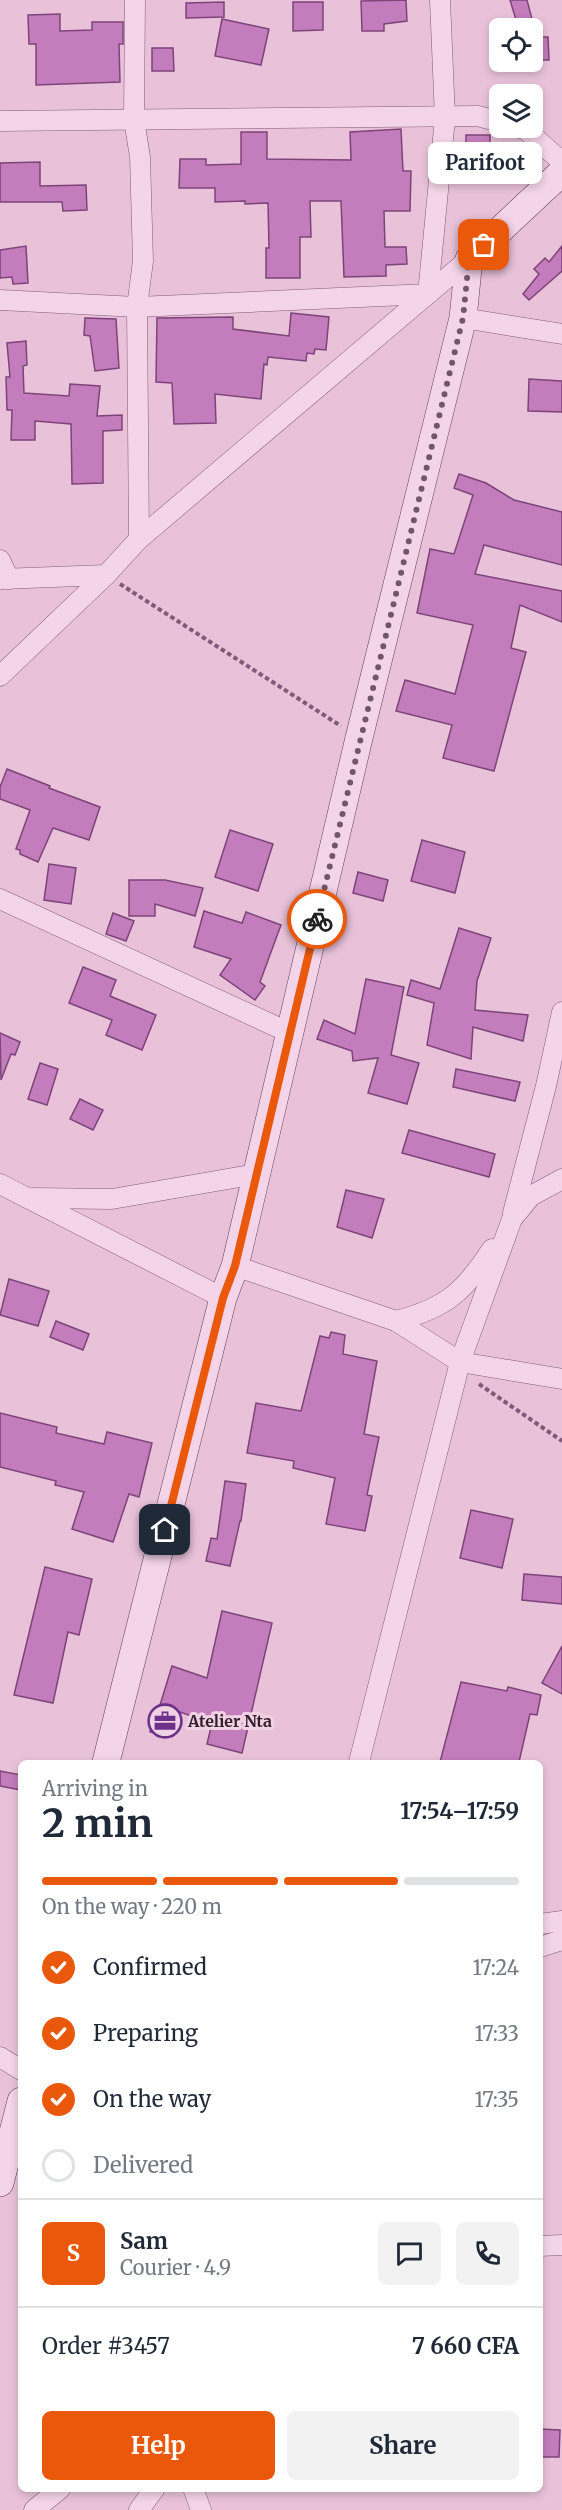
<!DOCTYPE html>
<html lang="en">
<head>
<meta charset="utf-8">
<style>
	:root { --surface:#fff; --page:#f2f2f3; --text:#1f2937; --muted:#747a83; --line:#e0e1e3; --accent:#ea580c }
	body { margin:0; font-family:Merriweather,serif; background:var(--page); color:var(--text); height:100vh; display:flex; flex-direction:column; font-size:22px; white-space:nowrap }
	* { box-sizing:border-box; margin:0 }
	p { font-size:20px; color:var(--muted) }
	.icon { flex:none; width:33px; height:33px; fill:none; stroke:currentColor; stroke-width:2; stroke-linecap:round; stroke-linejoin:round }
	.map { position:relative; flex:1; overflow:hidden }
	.panel { position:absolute; left:18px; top:1760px; width:525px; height:732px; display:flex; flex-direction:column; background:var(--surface); border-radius:9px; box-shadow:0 3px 9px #0003 }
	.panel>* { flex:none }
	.buttons { position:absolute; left:489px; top:18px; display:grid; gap:12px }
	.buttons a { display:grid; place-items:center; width:54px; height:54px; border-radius:9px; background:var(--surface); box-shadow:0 3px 9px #0003; font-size:30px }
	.pin { position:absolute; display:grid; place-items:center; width:51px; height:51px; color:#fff; margin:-26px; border-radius:12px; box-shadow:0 3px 9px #0006 }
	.courier { position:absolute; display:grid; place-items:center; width:60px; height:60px; margin:-30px; border:4px solid #ea580c; border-radius:50%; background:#fff; color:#222; box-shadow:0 2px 8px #0007 }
	.bubble { position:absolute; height:42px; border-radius:9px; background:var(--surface); box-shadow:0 3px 9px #0003; font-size:20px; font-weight:700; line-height:42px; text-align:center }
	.head em { font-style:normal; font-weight:700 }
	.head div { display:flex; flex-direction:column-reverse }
	.head { display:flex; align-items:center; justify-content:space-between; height:102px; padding:0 24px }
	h1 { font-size:39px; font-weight:700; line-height:45px }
	.bar { display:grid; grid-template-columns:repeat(4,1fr); gap:9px 6px; align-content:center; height:72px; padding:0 24px }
	.bar i { height:8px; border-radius:4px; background:var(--line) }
	.bar .selected { background:var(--accent) }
	.bar p { grid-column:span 4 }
	.line { display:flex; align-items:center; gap:15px; padding:0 24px; border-top:2px solid var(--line) }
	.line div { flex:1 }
	.round { display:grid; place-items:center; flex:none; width:63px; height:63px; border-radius:9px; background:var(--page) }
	ol { padding:0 24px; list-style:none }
	li { display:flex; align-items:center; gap:18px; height:66px }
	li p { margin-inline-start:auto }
	li .icon { padding:6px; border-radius:50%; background:var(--accent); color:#fff; stroke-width:4 }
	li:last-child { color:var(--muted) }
	li i { width:33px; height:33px; border:3px solid var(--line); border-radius:50% }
	.cta { display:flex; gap:12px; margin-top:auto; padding:12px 24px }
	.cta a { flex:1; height:69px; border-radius:9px; background:var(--accent); color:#fff; font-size:24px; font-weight:700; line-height:69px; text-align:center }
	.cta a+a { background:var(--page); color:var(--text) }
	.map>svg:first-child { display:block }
</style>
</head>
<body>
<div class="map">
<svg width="562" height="2510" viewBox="0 0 562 2510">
	<rect width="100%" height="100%" fill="#e9c2da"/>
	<g fill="#c37cbc" stroke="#7d4479" stroke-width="1.5">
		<path d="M406,0L407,21L384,24V31H362L361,1Z"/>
		<path d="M510,0H527L532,19L517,23Z"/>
		<path d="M224,2V17L186,18V3Z"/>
		<path d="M293,2H323V30L293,31Z"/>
		<path d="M60,14V31L92,30V22H123V44H119L120,82L36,85V44H29L28,15Z"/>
		<path d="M222,19L269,29L261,65L215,56Z"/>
		<path d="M533,37H548L549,60H533Z"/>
		<path d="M152,48H173L174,71H152Z"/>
		<path d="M401,129L403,171H411L410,211H384L385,247H406L407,264L386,265V276L344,277L341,201H310L311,237H300V278H266V248H269L268,203L245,204V201L215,202V188H179L180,159H206V165L241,164V132H267V159L351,160L350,132Z"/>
		<rect x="466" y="135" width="24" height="25"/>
		<path d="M40,162V186L86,185L87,210L63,211L62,202H0V163Z"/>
		<path d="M26,246L28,283L13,284L12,277L0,278V250Z"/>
		<path d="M562,246V271L529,300L523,294L539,274L534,269L545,258L549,262Z"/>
		<path d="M291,313L329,317L326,350L315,349L314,354L307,353L306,361L268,357L267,365L264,364L261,399L215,394L216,423L174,424L172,383L156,382L157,318L233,317V329L289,336Z"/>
		<path d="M85,318L116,319L119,368L95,371L90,336L84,335Z"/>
		<path d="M26,341L27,365L23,366L24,393L69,396L70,384L100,386L97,416L122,415V430L103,431V483L72,484L71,424L35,421V440H11L12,410H7L6,377H10L7,343Z"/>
		<path d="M529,379L562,381V412L528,411Z"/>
		<path d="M459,474L486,483L514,500L562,512V565L484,545L475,574L562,591V622L520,605L511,648L526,652L494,771L443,758L452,725L396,711L405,680L455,694L473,625L417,613L430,549L454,554L473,495L454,488Z"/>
		<path d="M7,769L50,786L49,788L100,807L89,840L53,828L38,862L20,854V850L16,849L30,810L0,799V787Z"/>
		<path d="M230,830L273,844L258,891L215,877Z"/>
		<path d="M422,840L465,852L455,893L411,881Z"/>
		<path d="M49,864L76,868L71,904L44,900Z"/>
		<path d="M358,872L388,880L383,901L353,893Z"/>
		<path d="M129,880H165L203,888L195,916L155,904V916H129Z"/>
		<path d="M204,911L242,923L246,912L281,925L260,982L265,986L255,1000L220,975L231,959L194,947Z"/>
		<path d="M113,913L134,921L126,941L106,934Z"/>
		<path d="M459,928L491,938L477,981L475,1010L528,1015L523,1041L473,1027L471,1059L427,1045L434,1003L407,995L411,980L440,989Z"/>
		<path d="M83,967L116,980L110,996L156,1015L142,1050L106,1035L112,1020L69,1003Z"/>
		<path d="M366,979L404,987L391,1055L419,1063L407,1104L368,1093L378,1058L353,1061L352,1051L317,1039L324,1020L355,1034Z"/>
		<path d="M0,1033L20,1042L15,1055L11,1054L1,1080Z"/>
		<path d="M40,1063L58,1069L47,1105L28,1099Z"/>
		<path d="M456,1069L520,1082L515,1101L453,1087Z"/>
		<path d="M80,1099L103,1110L93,1130L70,1119Z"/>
		<path d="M409,1130L495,1154L489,1177L402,1153Z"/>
		<path d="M346,1190L384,1199L372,1238L337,1227Z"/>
		<path d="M9,1279L49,1291L38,1326L0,1315Z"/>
		<path d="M56,1321L89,1334L83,1350L50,1337Z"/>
		<path d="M331,1332L345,1335L343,1354L377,1361L364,1434L379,1437L367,1495L372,1496L365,1531L326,1524L335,1478L293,1468L294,1461L247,1453L256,1403L301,1411L320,1336L329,1338Z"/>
		<path d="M0,1413L57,1427L56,1433L104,1444L107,1432L152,1443L139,1497L129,1494L113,1542L72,1529L84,1492L55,1485L56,1481L0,1467Z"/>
		<path d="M225,1481L246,1484L241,1521H240L230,1566L206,1561L211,1538L217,1539Z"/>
		<path d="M471,1510L513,1519L502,1568L460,1558Z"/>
		<path d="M45,1567L92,1579L79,1635L68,1632L53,1703L14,1695Z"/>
		<path d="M524,1574L562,1577V1604L522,1600Z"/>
		<path d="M222,1611L272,1623L242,1753L207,1744L212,1723L177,1711L173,1736L150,1732L153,1717L156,1718L172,1666L207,1678Z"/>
		<path d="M562,1646V1694L542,1683Z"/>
		<path d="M461,1682L507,1691L508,1687L541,1695L537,1715L530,1714L519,1762H440Z"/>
		<path d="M0,1771L21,1775V1790L0,1786Z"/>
		<path d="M540,2429L560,2430L559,2457H540Z"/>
	</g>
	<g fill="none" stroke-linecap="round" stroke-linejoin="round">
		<defs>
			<g id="minor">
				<path d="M135,0L134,120L140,157L143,261L137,307L139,539"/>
				<path d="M0,121L478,116L500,122"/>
				<path d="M519,128L525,129L562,162"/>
				<path d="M0,300L137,307L428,294L445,118L440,0"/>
				<path d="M463,318L562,334"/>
				<path d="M0,560L9,579"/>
				<path d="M0,579L106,575"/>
				<path d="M0,676L106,575L139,539L469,259"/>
				<path d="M0,899L290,1033"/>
				<path d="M0,1184L223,1298"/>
				<path d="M33,1198L112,1199L256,1174"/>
				<path d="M513,1213L546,1086L562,1012"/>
				<path d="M235,1266L396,1321L460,1362L562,1379"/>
				<path d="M396,1321C446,1308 464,1292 492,1249"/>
				<path d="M359,1762L460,1362L512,1219L531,1196L562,1179"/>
				<path d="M540,1924L562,1921"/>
				<path d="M540,1947L562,1940"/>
				<path d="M0,2057L21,2070"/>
				<path d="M540,2246L562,2245"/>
				<path d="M193,2488L201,2510"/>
				<path d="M34,2510L61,2488"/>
				<path d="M139,2510L155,2488"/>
			</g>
			<g id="secondary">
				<path d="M106,1762L223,1298L235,1266L359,738L463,318L469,259L562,172"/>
				<path d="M0,2183L21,2101"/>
			</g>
		</defs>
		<use href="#minor" stroke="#805b79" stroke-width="21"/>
		<use href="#secondary" stroke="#623f5c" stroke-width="28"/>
		<g stroke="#805b79" stroke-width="4" stroke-dasharray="4.5 3" stroke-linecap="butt">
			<path d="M120,584L341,726"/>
			<path d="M479,1384L562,1441"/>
		</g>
		<use href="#minor" stroke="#f4d4e8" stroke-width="20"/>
		<use href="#secondary" stroke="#f4d4e8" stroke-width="27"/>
	</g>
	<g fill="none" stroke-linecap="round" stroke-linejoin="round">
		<path stroke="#72576b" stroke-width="6" stroke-dasharray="0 10.8" d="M317,919L463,318L469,259L484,245"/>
		<path stroke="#ea580c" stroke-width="8" d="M165,1530L223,1298L235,1266L317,919"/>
	</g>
	<defs>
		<symbol id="office-ring" viewBox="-11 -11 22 22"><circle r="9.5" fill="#f1d1e4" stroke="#6c3289" stroke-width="1.5"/><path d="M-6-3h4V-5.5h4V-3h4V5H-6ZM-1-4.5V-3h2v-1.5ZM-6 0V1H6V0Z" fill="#6c3289"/></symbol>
	</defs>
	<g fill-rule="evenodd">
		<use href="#office-ring" x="146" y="1702" width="38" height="38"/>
	</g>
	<g text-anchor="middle" stroke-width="6" stroke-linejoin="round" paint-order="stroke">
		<g font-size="16" font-weight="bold" fill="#321e2f" stroke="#f1d1e4" text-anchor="start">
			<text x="188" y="1727">Atelier Nta</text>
		</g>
	</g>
</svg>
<div class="buttons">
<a><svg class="icon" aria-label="locate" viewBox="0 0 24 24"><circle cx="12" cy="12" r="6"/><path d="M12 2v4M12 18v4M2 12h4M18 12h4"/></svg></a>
<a><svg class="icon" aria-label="layers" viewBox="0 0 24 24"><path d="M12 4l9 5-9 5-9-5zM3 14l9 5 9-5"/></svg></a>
</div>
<div class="pin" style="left:484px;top:245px;background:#ea580c"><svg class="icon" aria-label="bag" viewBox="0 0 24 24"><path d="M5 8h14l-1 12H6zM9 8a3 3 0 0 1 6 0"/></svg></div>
<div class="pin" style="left:165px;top:1530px;background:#1f2937"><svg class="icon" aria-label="home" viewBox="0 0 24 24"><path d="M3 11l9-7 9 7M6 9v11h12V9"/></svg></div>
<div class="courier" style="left:317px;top:919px"><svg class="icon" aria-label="bike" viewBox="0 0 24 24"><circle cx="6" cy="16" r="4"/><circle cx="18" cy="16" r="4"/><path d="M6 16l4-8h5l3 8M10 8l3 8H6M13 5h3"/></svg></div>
<div class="bubble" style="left:428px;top:142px;width:114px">Parifoot</div>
<section class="panel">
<div class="head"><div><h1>2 min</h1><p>Arriving in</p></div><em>17:54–17:59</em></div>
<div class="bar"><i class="selected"></i><i class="selected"></i><i class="selected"></i><i></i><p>On the way · 220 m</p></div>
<ol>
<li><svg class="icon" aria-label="check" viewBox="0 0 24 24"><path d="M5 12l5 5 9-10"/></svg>Confirmed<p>17:24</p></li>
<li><svg class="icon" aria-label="check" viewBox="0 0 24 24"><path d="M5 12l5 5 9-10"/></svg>Preparing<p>17:33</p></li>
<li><svg class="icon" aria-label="check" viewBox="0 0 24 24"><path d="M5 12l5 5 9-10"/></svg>On the way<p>17:35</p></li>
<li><i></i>Delivered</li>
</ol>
<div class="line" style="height:108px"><b class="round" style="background:var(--accent);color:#fff">S</b><div><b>Sam</b><p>Courier · 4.9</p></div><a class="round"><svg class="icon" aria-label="chat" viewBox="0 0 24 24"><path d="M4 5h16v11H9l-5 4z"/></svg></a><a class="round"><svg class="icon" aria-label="phone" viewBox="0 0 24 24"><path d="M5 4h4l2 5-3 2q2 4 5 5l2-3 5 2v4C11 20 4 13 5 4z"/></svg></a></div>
<div class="line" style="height:78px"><div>Order #3457</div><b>7 660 CFA</b></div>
<div class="cta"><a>Help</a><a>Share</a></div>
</section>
</div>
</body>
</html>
